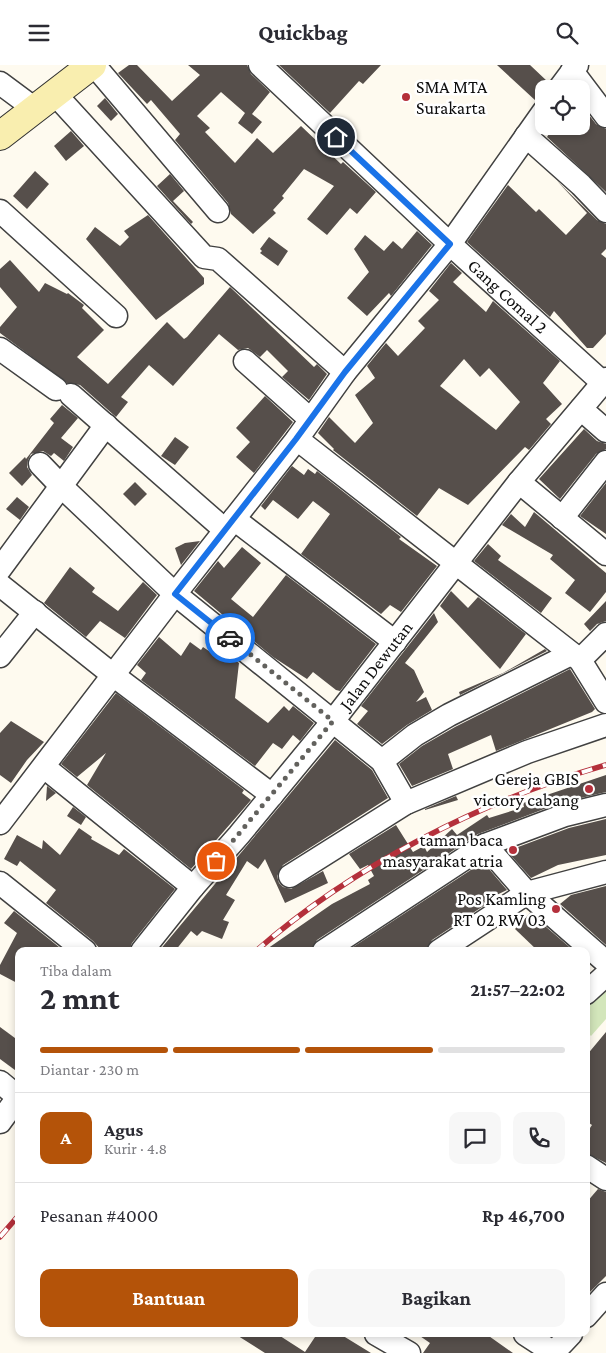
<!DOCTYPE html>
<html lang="id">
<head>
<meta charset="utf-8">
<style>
	:root { --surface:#fff; --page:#f7f7f7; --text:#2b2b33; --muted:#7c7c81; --line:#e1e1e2; --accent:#b45309 }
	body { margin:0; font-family:"Crimson Pro",serif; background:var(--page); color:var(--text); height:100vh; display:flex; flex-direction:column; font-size:19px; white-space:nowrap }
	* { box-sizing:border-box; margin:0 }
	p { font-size:16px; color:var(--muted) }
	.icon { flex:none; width:28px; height:28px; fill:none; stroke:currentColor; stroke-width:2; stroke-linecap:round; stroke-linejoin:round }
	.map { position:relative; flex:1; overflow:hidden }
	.drawer { position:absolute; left:15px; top:882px; width:575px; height:390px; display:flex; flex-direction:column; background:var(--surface); border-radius:10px; box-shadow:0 2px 8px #0003 }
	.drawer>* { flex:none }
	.tools { position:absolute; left:535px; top:15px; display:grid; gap:10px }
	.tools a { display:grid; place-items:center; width:55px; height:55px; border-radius:10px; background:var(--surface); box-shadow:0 2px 8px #0003; font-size:25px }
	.pin { position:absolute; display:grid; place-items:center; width:42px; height:42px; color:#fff; margin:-21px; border:2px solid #fff; border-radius:50%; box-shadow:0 1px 5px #0007 }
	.courier { position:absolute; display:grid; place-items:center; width:50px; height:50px; margin:-25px; border:4px solid #1a73e8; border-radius:50%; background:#fff; color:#222; box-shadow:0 1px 6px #0007 }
	.headline em { font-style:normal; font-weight:700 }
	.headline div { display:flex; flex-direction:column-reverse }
	.headline { display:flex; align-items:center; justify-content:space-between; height:85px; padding:0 25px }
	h1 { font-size:32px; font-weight:700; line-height:38px }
	.bar { display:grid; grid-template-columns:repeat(4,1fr); gap:8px 5px; align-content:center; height:60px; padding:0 25px }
	.bar i { height:6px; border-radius:4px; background:var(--line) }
	.bar .current { background:var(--accent) }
	.bar p { grid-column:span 4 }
	.line { display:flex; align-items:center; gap:12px; padding:0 25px; border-top:1px solid var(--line) }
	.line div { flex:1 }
	.round { display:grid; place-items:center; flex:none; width:52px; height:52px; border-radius:10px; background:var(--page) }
	.button { display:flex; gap:10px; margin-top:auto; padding:10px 25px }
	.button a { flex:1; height:58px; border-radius:10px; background:var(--accent); color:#fff; font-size:20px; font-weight:700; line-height:58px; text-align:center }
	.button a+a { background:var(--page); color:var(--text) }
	header { display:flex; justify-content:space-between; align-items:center; height:65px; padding:0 25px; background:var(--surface); font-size:22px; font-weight:700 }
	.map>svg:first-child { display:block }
</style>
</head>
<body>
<header><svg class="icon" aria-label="menu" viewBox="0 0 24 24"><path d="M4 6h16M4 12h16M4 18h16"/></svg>Quickbag<svg class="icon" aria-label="search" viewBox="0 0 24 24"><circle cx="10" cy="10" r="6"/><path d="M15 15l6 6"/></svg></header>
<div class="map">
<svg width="606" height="1288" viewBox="0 0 606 1288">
	<rect width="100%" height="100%" fill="#fefaef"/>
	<path fill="#d3e6bb" d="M606,923V954L591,971L586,966V934Z"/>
	<g fill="#564f4b" fill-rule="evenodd">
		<path d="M129,0H137L172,36L200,10L188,0H247L251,9L270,27L252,49L262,57L252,69L238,58L245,48L221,27L197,51L210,63L205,67L235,98L257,73L273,88L301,61L341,99L343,97L376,127L357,149L350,143L327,170L307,154L334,121L304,104L282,131L284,133L273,145L276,148L253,169L231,149L228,138L175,75L180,69L151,35L147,39L118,8Z"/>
		<path d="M279,0H381L363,19L359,16L330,48Z"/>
		<path d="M497,0H530L548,17L546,24H544L536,36Z"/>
		<path d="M105,33L118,49L111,56L97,41Z"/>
		<path d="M581,40L596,59L606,64V127L547,72L554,61H581Z"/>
		<path d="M71,66L84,81L66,96L54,81Z"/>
		<path d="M35,106L49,119L27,144L13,131Z"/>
		<path d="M170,109L184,126L173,136L193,157L191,159L157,121Z"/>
		<path d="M557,116L597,155L606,159V184L601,189L606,193V269L593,283H587L554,246L550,252L467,177L508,120L536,147L539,144L566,170L587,148Z"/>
		<path d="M148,150L204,213V219L156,255L86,174L95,162L120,181L129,172L124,166Z"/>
		<path d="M417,166L432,180L391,231L389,228L367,251L347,233L369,207L354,184L365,170L384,186L393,176L402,184Z"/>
		<path d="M269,172L288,186L278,201L260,188L262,186L260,184Z"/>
		<path d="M10,195L39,227L45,218L67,229L68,228L84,240L82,243L104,265L77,292L108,319L167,257L184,274L187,272L230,222L314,302L317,299L327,309L309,335L282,312L288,306L267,285L260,292L248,283L238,285L219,269L173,321L149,300L121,332L128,337L116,352L80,320L67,318L0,268V262L17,242L0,222V204Z"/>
		<path d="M451,198L462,208L453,217L486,247L493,236L560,296L543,318L562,339L546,354L551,359L529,385L525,382L468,440L439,423L417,451L333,385L334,384L318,368L329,352L355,378L373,358L355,330L375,313L367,301L386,278L398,291L425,263L418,256L439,235L429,226ZM464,294L480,312L489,303L520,337L496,365L440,321Z"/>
		<path d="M265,331L293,357L254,408L236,392L250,377L236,363Z"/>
		<path d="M62,340L78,353L61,373L73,382L64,396L54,388L51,391L43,386L31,389L28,395L27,402L32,410L22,421L9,408L25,392L26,394L54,358L50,354Z"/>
		<path d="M584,364L597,376L606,379V384L596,389L560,434L539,414Z"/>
		<path d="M175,372L189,382L175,400L161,391Z"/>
		<path d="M292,401L304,410L308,404L315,409L317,406L401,472L399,474L437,501L401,547L390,540L381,549L301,489L330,449L313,436L298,454L273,435L265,445L261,441Z"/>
		<path d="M135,417L147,429L135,441L123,429Z"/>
		<path d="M606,418V469L580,451Z"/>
		<path d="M17,432L29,442L20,455L6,444Z"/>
		<path d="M534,447L606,508V527L590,547L565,528L575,515L550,494L553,490L502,460L511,449L525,462Z"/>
		<path d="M200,476L181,500L175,483L185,478Z"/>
		<path d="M488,479L501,491L498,495L552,533L541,548L474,496Z"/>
		<path d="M242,482L261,498L231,534L253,552L286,510L376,579L340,626L336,625L313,607L307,614L273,592L194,526L218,496L224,503Z"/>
		<path d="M70,502L95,523L92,527L118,546L143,517L157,530L125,573L100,556L86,572L44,538Z"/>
		<path d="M451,526L468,543L478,532L526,569L500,604L440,541Z"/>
		<path d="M606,536V556L597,559L590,566L584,559Z"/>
		<path d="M434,548L438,557L405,598L414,605L424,627L416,637L426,632L432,645L407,660L382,679L357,659L368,646L361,641Z"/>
		<path d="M159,572L181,591L190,577L201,585L203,582L222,595L227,588L239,598L235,633L268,658L284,641L289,646L293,641L314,658L300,676L293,670L282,684L273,678L255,701L141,615L146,608L137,600Z"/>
		<path d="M545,584L547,586L460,630L459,627L503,608Z"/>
		<path d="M570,604L595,644L592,647L496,686L491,670L448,689L453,704L412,721L399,699L422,681L455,662Z"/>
		<path d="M116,628L244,725L242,728L251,735L191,804L87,720L106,688L77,712L61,699Z"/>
		<path d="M11,656L44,677L27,695L11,718L0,710V668Z"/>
		<path d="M335,675L372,705L388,733L283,800L277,811L279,818L283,822L291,824L323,806L328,818L285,838L265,794L258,804L247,796L226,830L235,835L223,855L229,857L222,874L202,866L197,871L191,866L175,886H159Z"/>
		<path d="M606,710V727L560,738L478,769L317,875L311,886H264L332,839L370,819L368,815L374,811L368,800L360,804L349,789L396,760L413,787L424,781L427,787L452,764L457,770L487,750L489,753L524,742L523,738Z"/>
		<path d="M47,721L56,728L46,736Z"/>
		<path d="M456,731L458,735L425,745V744Z"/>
		<path d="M73,742L86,752L81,760L67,751Z"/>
		<path d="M606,754V790L558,800L531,813L507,786L569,763Z"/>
		<path d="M79,763L92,772L91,774L119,790L124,784L175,824L132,878L129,886H102L93,876L46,838L56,825L20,796L17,801L4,794L17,770L42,784L43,775L60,790Z"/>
		<path d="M483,797L507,825L484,836H491L432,875L426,886H347Z"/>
		<path d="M606,821V880L560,839L571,830Z"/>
		<path d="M14,846L64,886H19V919L0,909V900L17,868L4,858Z"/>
		<path d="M530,848L574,886H538L515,864Z"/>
		<path d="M0,962L19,976V1008L0,994Z"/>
		<path d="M606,967V1098L586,1088V1069L592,1060L586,1056V991Z"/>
		<path d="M598,1124L606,1127V1211L586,1231V1138Z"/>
		<path d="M235,1269H277L305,1287L317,1269H340L371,1288H265Z"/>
		<path d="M417,1269H486L513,1288H423L430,1278Z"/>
	</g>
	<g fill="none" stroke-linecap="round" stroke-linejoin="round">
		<defs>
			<g id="minor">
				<path d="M94,0L218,146"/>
				<path id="s1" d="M260,0L450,179L603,318"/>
				<path d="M572,6L606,51"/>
				<path d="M0,18L35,44"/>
				<path d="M559,24L577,0"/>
				<path d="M54,28L204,192L218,194L345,307"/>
				<path d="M526,71L581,120L606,146"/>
				<path d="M0,146L116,251"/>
				<path d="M0,284L56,324"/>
				<path d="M245,296L310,354"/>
				<path d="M71,330L225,465"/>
				<path d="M581,344L606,366"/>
				<path d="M297,374L580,595L606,637"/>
				<path d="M40,399L62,422L175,529L382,696L406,738"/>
				<path d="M519,417L606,489"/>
				<path d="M562,453L606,397"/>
				<path d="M234,454L395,577"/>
				<path d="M0,504L106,360"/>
				<path d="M0,520L113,610L272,730"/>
				<path d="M0,591L35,547"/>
				<path d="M580,595L606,569"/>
				<path d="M382,696L415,670L449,650L571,589"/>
				<path d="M44,702L193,822"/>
				<path d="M0,758L175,529L297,374L345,307L450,179L544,46"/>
				<path d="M485,780L527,828L606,897"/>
				<path d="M290,811L406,738L527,687L606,660"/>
				<path d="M0,818L85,886"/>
				<path id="s2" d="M142,886L193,822L239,770L333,656L519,417L606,314"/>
				<path d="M324,886L485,780L565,750L606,740"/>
				<path d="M439,886L527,828L606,807"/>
				<path d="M586,928L606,910"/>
				<path d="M0,1017L18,1032"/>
				<path d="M0,1057L19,1031"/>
				<path d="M586,1101L606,1114"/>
				<path d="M586,1251L606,1229"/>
				<path d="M376,1269L409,1288"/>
				<path d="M525,1269L554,1288"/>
				<path d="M553,1288L571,1269"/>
			</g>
			<path id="secondary" d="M0,71L92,0"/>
		</defs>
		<use href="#minor" stroke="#414141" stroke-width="25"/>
		<use href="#secondary" stroke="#303030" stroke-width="30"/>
		<use href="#minor" stroke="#fff" stroke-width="22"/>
		<use href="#secondary" stroke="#f9eeaf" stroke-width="28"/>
		<defs>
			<g id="rail">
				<path d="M256,886C354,800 481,736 606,700"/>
				<path d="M0,1172L19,1150"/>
			</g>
		</defs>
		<use href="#rail" stroke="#b4303b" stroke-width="5.5"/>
		<use href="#rail" stroke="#fff" stroke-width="4" stroke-dasharray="11" stroke-linecap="butt"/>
	</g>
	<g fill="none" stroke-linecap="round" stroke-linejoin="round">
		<path stroke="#62615d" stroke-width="5" stroke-dasharray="0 9" d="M216,796L333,656L230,573"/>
		<path stroke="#1a73e8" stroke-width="6" d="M230,573L175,529L296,374L345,307L450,179L336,72"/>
	</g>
	<g fill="#b4303b" stroke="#fff" stroke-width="2">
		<circle cx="406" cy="32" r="5"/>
		<circle cx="589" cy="724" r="5"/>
		<circle cx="513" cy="785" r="5"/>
		<circle cx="556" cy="844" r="5"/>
	</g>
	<g text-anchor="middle" stroke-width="5" stroke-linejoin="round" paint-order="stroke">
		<g font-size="18" fill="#0e0e0e" stroke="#fff" text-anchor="end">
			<text x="416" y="28" text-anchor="start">SMA MTA<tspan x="416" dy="21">Surakarta</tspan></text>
			<text x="579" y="720">Gereja GBIS<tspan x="579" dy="21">victory cabang</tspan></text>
			<text x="503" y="781">taman baca<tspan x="503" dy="21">masyarakat atria</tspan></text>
			<text x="546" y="840">Pos Kamling<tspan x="546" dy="21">RT 02 RW 03</tspan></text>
		</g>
		<g font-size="18" fill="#0e0e0e" stroke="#fff">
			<text dy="6" stroke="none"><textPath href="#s1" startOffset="339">Gang Comal 2</textPath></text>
			<text dy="6" stroke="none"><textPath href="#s2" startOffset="369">Jalan Dewutan</textPath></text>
		</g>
	</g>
</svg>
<div class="tools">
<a><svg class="icon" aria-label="locate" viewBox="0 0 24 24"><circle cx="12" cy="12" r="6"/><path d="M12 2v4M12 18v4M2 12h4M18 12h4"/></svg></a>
</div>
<div class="pin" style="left:216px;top:796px;background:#ea580c"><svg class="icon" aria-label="bag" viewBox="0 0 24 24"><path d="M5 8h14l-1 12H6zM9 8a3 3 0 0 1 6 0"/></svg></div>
<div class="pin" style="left:336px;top:72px;background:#1f2937"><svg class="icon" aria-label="home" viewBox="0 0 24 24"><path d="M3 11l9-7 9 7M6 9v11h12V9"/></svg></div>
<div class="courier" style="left:230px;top:573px"><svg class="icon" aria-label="car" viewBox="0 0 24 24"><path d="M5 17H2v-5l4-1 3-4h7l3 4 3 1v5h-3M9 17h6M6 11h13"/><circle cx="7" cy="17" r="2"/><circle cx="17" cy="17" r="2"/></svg></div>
<section class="drawer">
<div class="headline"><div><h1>2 mnt</h1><p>Tiba dalam</p></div><em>21:57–22:02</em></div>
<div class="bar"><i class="current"></i><i class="current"></i><i class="current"></i><i></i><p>Diantar · 230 m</p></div>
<div class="line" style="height:90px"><b class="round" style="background:var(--accent);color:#fff">A</b><div><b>Agus</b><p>Kurir · 4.8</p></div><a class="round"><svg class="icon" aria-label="chat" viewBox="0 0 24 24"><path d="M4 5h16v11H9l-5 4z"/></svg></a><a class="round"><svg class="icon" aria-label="phone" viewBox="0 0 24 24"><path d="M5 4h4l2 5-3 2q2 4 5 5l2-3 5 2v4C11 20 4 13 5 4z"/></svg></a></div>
<div class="line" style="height:65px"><div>Pesanan #4000</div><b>Rp 46,700</b></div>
<div class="button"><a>Bantuan</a><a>Bagikan</a></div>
</section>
</div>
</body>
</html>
